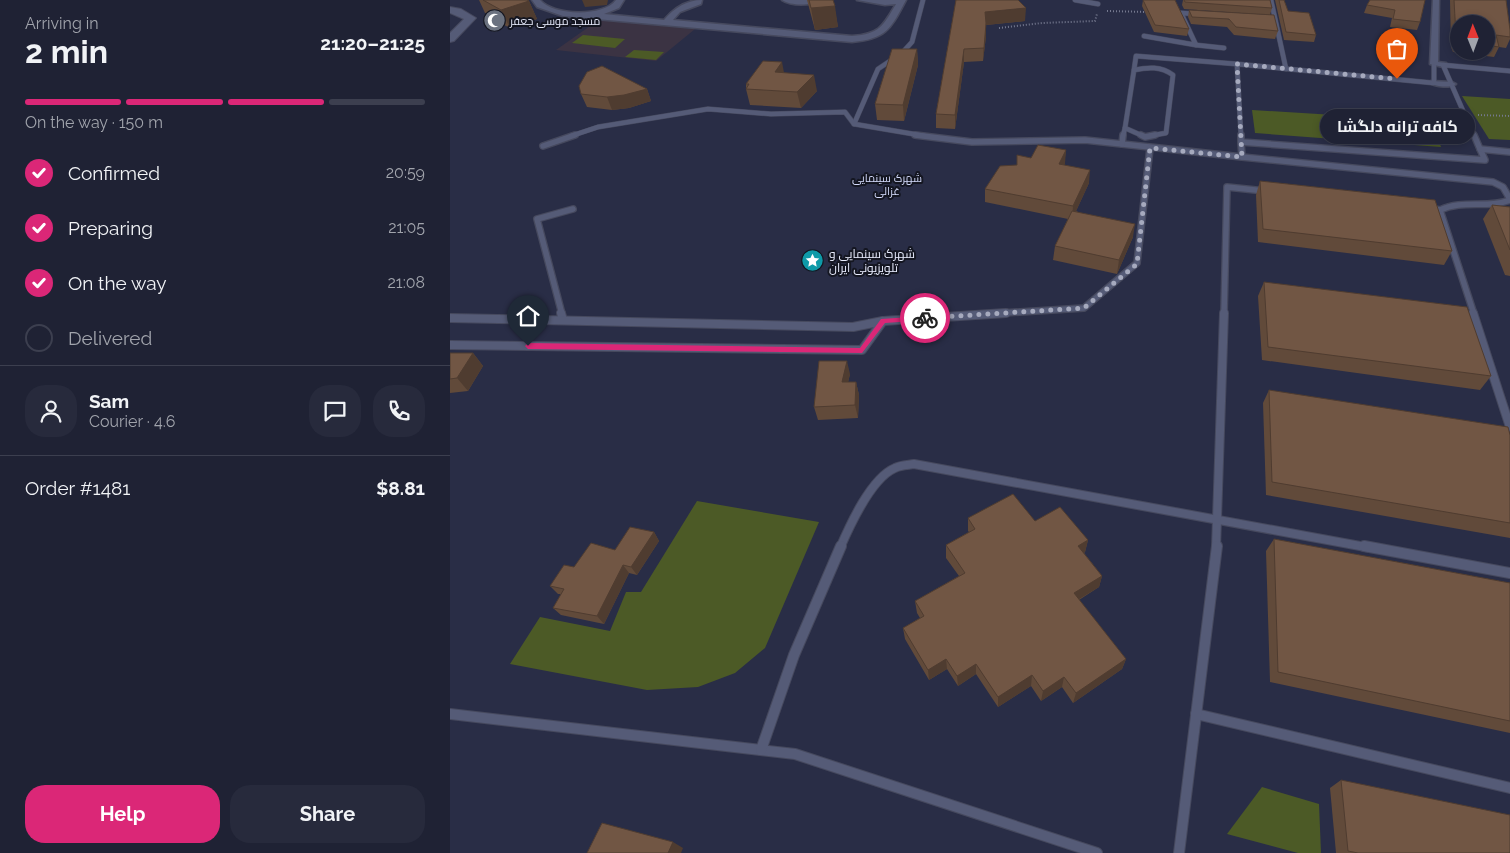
<!DOCTYPE html>
<html lang="en">
<head>
<meta charset="utf-8">
<style>
	:root { --surface:#1f2234; --page:#272a3c; --text:#f1f3f6; --muted:#a1a4ac; --line:#3c3f4f; --accent:#db2777 }
	body { margin:0; font-family:Raleway,Cairo,sans-serif; background:var(--page); color:var(--text); height:100vh; display:flex; flex-direction:column; font-size:19px; white-space:nowrap }
	* { box-sizing:border-box; margin:0 }
	p { font-size:16px; color:var(--muted) }
	.icon { flex:none; width:28px; height:28px; fill:none; stroke:currentColor; stroke-width:2; stroke-linecap:round; stroke-linejoin:round }
	.map { position:relative; flex:1; overflow:hidden }
	.drawer { display:flex; flex-direction:column; background:var(--surface); width:450px }
	.drawer>* { flex:none }
	.needle { width:32px; rotate:359deg }
	.fabs { position:absolute; left:1000px; top:15px; display:grid; gap:10px }
	.fabs a { display:grid; place-items:center; width:45px; height:45px; border-radius:50%; background:var(--surface); box-shadow:0 2px 8px #0003,0 0 0 1px var(--line); font-size:25px }
	.pin { position:absolute; display:grid; place-items:center; width:42px; height:42px; color:#fff; margin:-51px -21px; border-radius:50% 50% 50% 0; rotate:-45deg; box-shadow:0 0 5px #0007 }
	.pin .icon { rotate:45deg }
	.courier { position:absolute; display:grid; place-items:center; width:50px; height:50px; margin:-25px; border:4px solid #db2777; border-radius:50%; background:#fff; color:#222; box-shadow:0 1px 6px #0007 }
	.bubble { position:absolute; height:35px; border-radius:18px; background:var(--surface); box-shadow:0 2px 8px #0003,0 0 0 1px var(--line); font-size:16px; font-weight:700; line-height:35px; text-align:center }
	.summary em { font-style:normal; font-weight:700 }
	.summary div { display:flex; flex-direction:column-reverse }
	.summary { display:flex; align-items:center; justify-content:space-between; height:85px; padding:0 25px }
	h1 { font-size:32px; font-weight:700; line-height:38px }
	.bar { display:grid; grid-template-columns:repeat(4,1fr); gap:8px 5px; align-content:center; height:60px; padding:0 25px }
	.bar i { height:6px; border-radius:4px; background:var(--line) }
	.bar .active { background:var(--accent) }
	.bar p { grid-column:span 4 }
	.line { display:flex; align-items:center; gap:12px; padding:0 25px; border-top:1px solid var(--line) }
	.line div { flex:1 }
	.round { display:grid; place-items:center; flex:none; width:52px; height:52px; border-radius:20px; background:var(--page) }
	ol { padding:0 25px; list-style:none }
	li { display:flex; align-items:center; gap:15px; height:55px }
	li p { margin-inline-start:auto }
	li .icon { padding:5px; border-radius:50%; background:var(--accent); color:#fff; stroke-width:4 }
	li:last-child { color:var(--muted) }
	li i { width:28px; height:28px; border:2px solid var(--line); border-radius:50% }
	.button { display:flex; gap:10px; margin-top:auto; padding:10px 25px }
	.button a { flex:1; height:58px; border-radius:20px; background:var(--accent); color:#fff; font-size:20px; font-weight:700; line-height:58px; text-align:center }
	.button a+a { background:var(--page); color:var(--text) }
	main { display:flex; flex:1; min-height:0 }
	.map>svg:first-child { display:block }
</style>
</head>
<body>
<main>
<section class="drawer">
<div class="summary"><div><h1>2 min</h1><p>Arriving in</p></div><em>21:20–21:25</em></div>
<div class="bar"><i class="active"></i><i class="active"></i><i class="active"></i><i></i><p>On the way · 150 m</p></div>
<ol>
<li><svg class="icon" aria-label="check" viewBox="0 0 24 24"><path d="M5 12l5 5 9-10"/></svg>Confirmed<p>20:59</p></li>
<li><svg class="icon" aria-label="check" viewBox="0 0 24 24"><path d="M5 12l5 5 9-10"/></svg>Preparing<p>21:05</p></li>
<li><svg class="icon" aria-label="check" viewBox="0 0 24 24"><path d="M5 12l5 5 9-10"/></svg>On the way<p>21:08</p></li>
<li><i></i>Delivered</li>
</ol>
<div class="line" style="height:90px"><a class="round"><svg class="icon" aria-label="person" viewBox="0 0 24 24"><circle cx="12" cy="8" r="4"/><path d="M4 21q1-7 8-7t8 7"/></svg></a><div><b>Sam</b><p>Courier · 4.6</p></div><a class="round"><svg class="icon" aria-label="chat" viewBox="0 0 24 24"><path d="M4 5h16v11H9l-5 4z"/></svg></a><a class="round"><svg class="icon" aria-label="phone" viewBox="0 0 24 24"><path d="M5 4h4l2 5-3 2q2 4 5 5l2-3 5 2v4C11 20 4 13 5 4z"/></svg></a></div>
<div class="line" style="height:65px"><div>Order #1481</div><b>$8.81</b></div>
<div class="button"><a>Help</a><a>Share</a></div>
</section>
<div class="map">
<svg width="1060" height="853" viewBox="0 0 1060 853">
	<rect width="100%" height="100%" fill="#292d46"/>
	<path fill="#3b3343" d="M150,19L245,29L206,61L106,50Z"/>
	<g fill="#4c5a26">
		<path d="M133,35L175,39L165,48L122,43Z"/>
		<path d="M184,50L214,52L206,60L175,57Z"/>
		<path d="M1012,96L1060,99V140L1039,139Z"/>
		<path d="M802,110L981,121L991,147L805,133Z"/>
		<path d="M247,501L369,522L315,648L285,673L248,687L197,690L60,664L90,617L160,631L176,592H191Z"/>
		<path d="M812,787L869,804L871,853H848L777,834Z"/>
	</g>
	<g fill="none" stroke-linecap="round" stroke-linejoin="round">
		<defs>
			<g id="service-far3">
				<path d="M625,0L648,4"/>
				<path d="M821,0L836,69"/>
				<path d="M694,36L746,45L731,13L748,14"/>
				<path d="M746,45L774,48"/>
				<path d="M684,70L686,56L787,64"/>
				<path d="M404,124L428,69L452,53L462,42L473,0"/>
				<path d="M675,128L693,136"/>
				<path d="M675,128L684,70C698,67 711,66 723,75L716,133L699,136"/>
				<path d="M121,136L148,127L258,109L321,114L395,112L404,124L475,136"/>
				<path d="M673,136L675,128"/>
				<path d="M791,136L787,64L984,83V64"/>
				<path d="M1024,136L993,65L1060,71"/>
			</g>
			<g id="service-far2">
				<path d="M465,135L522,142L635,140L792,157L791,142"/>
				<path d="M691,135L695,137L705,135"/>
				<path d="M791,135V142L1035,160L1030,149"/>
				<path d="M1024,135L1030,149L1060,152"/>
				<path d="M672,144L673,135"/>
				<path d="M93,146L125,135"/>
				<path d="M792,157L1043,182L1053,187L1060,199"/>
				<path d="M978,208L990,210L1024,314"/>
				<path d="M990,210C1013,199 1037,209 1060,200"/>
				<path d="M112,314L87,219L123,209"/>
				<path d="M537,314L634,308L687,263L700,148"/>
				<path d="M774,314L777,187L815,191"/>
			</g>
			<g id="service-far1">
				<path d="M111,313L113,320"/>
				<path d="M1023,313L1060,427"/>
				<path d="M0,318L403,327L433,321L556,313"/>
				<path d="M0,345L412,350L433,321"/>
				<path d="M390,548C400,525 421,478 445,468C450,465 458,465 464,464L921,548"/>
				<path d="M766,548L774,313"/>
			</g>
			<g id="service">
				<path d="M914,546L1060,573"/>
				<path d="M0,714L345,754L647,853"/>
				<path d="M746,714L1060,788"/>
				<path d="M311,750L344,655L391,546"/>
				<path d="M729,853L767,546"/>
			</g>
			<g id="pedestrian">
				<path d="M983,0H989L988,62L996,63L997,65L993,67L980,64Z"/>
				<path d="M981,81L1002,82L1006,84C1000,88 986,87 980,83Z"/>
			</g>
			<g id="minor">
				<path d="M82,0H90C103,16 154,17 166,0H174L169,8L154,14L214,20C224,8 237,0 252,0L251,4L230,12L223,20L402,36C430,34 433,26 446,4L435,5L407,0H456C441,28 437,39 402,42L113,16L87,7Z"/>
				<path d="M332,0H370C361,6 341,6 332,0Z"/>
			</g>
			<path id="tertiary" d="M0,7L11,9L26,18L4,41L0,42V33L14,19L0,13Z"/>
		</defs>
		<use href="#service-far3" stroke="#46495e" stroke-width="5.5"/>
		<use href="#service-far2" stroke="#46495e" stroke-width="8"/>
		<use href="#service-far1" stroke="#46495e" stroke-width="10"/>
		<use href="#service" stroke="#46495e" stroke-width="12"/>
		<use href="#pedestrian" stroke="#46495e" stroke-width="3"/>
		<use href="#minor" stroke="#46495e" stroke-width="3"/>
		<use href="#tertiary" stroke="#46495e" stroke-width="2"/>
		<g stroke="#75798f" stroke-width="2" stroke-dasharray="1 2" stroke-linecap="butt">
			<path d="M657,11L698,12"/>
			<path d="M549,28L592,23L645,21L647,14"/>
			<path d="M1028,115L1060,116"/>
		</g>
		<use href="#service-far3" stroke="#555b77" stroke-width="4.5"/>
		<use href="#service-far2" stroke="#555b77" stroke-width="5.5"/>
		<use href="#service-far1" stroke="#555b77" stroke-width="8"/>
		<use href="#service" stroke="#555b77" stroke-width="10"/>
		<use href="#pedestrian" fill="#555b77" fill-rule="evenodd"/>
		<use href="#minor" fill="#555b77" fill-rule="evenodd"/>
		<use href="#tertiary" fill="#555b77" fill-rule="evenodd"/>
	</g>
	<g fill="#614a3a" fill-rule="evenodd">
		<path d="M29,0H77L79,1L87,19L60,28L39,17L37,13H35Z"/>
		<path d="M357,0H383L388,27L365,30Z"/>
		<path d="M506,0L575,21L536,25V36L533,61L514,62L505,129L486,128V114Z"/>
		<path d="M693,0L739,29L737,36L704,32L692,6Z"/>
		<path d="M733,0H820L822,8L820,15L734,9L732,5Z"/>
		<path d="M825,0H834L838,11L866,35L864,42L834,40Z"/>
		<path d="M975,0L970,22L967,30L940,27L942,18L914,13L917,5Z"/>
		<path d="M1000,0H1056L1060,30V39L1056,48L1049,47L1044,57L1003,52L1001,47ZM1009,24H1036V51H1009Z"/>
		<path d="M739,10L828,31L825,39L784,35L777,27L741,24L738,17Z"/>
		<path d="M467,49L468,65L454,121L427,120L425,104Z"/>
		<path d="M334,73L367,91L351,108L300,105L296,89V84Z"/>
		<path d="M197,89L201,101L179,108L162,110L137,107L131,94Z"/>
		<path d="M616,150L614,165L639,183L626,211L683,237L667,274L603,260L605,246L618,219L535,202V189L567,165L581,158Z"/>
		<path d="M810,181L1002,251L994,265L808,242L806,195Z"/>
		<path d="M1042,205L1060,207V276L1055,275L1033,219Z"/>
		<path d="M814,282L1041,376L1030,390L812,360L808,296Z"/>
		<path d="M0,353H23L33,366L18,391L0,393Z"/>
		<path d="M400,374L398,382H406L409,395L408,418L368,420L364,407Z"/>
		<path d="M819,390L1060,435V538L816,495L813,403Z"/>
		<path d="M518,518L585,521L638,540L635,552L634,553L652,576L649,587L629,600L676,659L672,669L623,703L612,687L591,701L581,686L548,707L526,674L508,686L497,669L479,680L455,639L453,628L470,618L467,613L465,601L509,576L496,558V545L519,532L518,531Z"/>
		<path d="M204,532L209,541L187,575L179,573L154,624L111,615L103,608L111,594H108L100,586L124,567L165,550Z"/>
		<path d="M824,539L1060,583V733L820,682L816,551Z"/>
		<path d="M891,780L1060,853H886L880,788Z"/>
	</g>
	<g fill="#4f3c30">
		<path d="M132,0H158L157,5L135,7Z"/>
		<path d="M79,1L87,19L60,28L51,10Z"/>
		<path d="M385,6L388,27L365,30L361,8Z"/>
		<path d="M576,8L575,21L536,25V36L533,61L535,12Z"/>
		<path d="M467,49L468,65L454,121L453,105Z"/>
		<path d="M514,49V62L505,129V115Z"/>
		<path d="M332,62L335,78L325,72Z"/>
		<path d="M364,75L367,91L351,108L347,92Z"/>
		<path d="M197,89L201,101L179,108L162,110L157,97Z"/>
		<path d="M616,150L615,164L608,177L609,164Z"/>
		<path d="M640,170L639,183L622,220L623,206Z"/>
		<path d="M685,224L683,237L667,274L669,260Z"/>
		<path d="M23,353L33,366L18,391L7,378Z"/>
		<path d="M397,361L400,374L395,396L392,382Z"/>
		<path d="M406,382L409,395L408,418L405,405Z"/>
		<path d="M204,532L209,541L187,575L181,567Z"/>
		<path d="M638,540L635,552L625,558L628,546Z"/>
		<path d="M173,565L179,573L154,624L147,616Z"/>
		<path d="M652,576L649,587L621,604L624,593Z"/>
		<path d="M496,659L497,669L479,680L478,670Z"/>
		<path d="M676,659L672,669L623,703L626,693Z"/>
		<path d="M526,664V674L508,686L507,676Z"/>
		<path d="M582,675L581,686L548,707V697Z"/>
		<path d="M614,677L612,687L591,701L593,691Z"/>
		<path d="M223,842L233,848L231,853H218Z"/>
	</g>
	<g fill="#715644" stroke="#4f3c30">
		<path d="M33,0H77L79,1L51,10Z"/>
		<path d="M359,0H383L385,6L361,8Z"/>
		<path d="M506,0H568L576,8L535,12L536,23L534,48L514,49L505,115L486,114Z"/>
		<path d="M693,0H725L739,29L705,25Z"/>
		<path d="M734,0H820L822,8L735,2Z"/>
		<path d="M829,0H834L838,11L859,13L866,35L836,32Z"/>
		<path d="M920,0H975L970,22L943,19L945,10L917,5Z"/>
		<path d="M1004,0H1056L1060,30V37L1046,35L1049,47L1036,45V24H1009V42H1008L1006,36Z"/>
		<path d="M739,10L824,15L828,31L786,27L779,19L742,17Z"/>
		<path d="M442,49H467L453,105L425,104Z"/>
		<path d="M313,61L332,62L325,72L364,75L347,92L296,89L299,84H296Z"/>
		<path d="M152,66L197,89L174,95L157,97L131,94L129,86L137,72Z"/>
		<path d="M588,145L616,150L609,164L640,170L623,206L535,189L550,166L567,165V155L581,158Z"/>
		<path d="M810,181L985,200L1002,251L813,229Z"/>
		<path d="M1042,205L1060,207V250Z"/>
		<path d="M622,211L685,224L669,260L605,246Z"/>
		<path d="M814,282L1017,307L1041,376L818,347Z"/>
		<path d="M0,353H23L7,378L0,379Z"/>
		<path d="M369,361H397L392,382H406L405,405L364,407Z"/>
		<path d="M819,390L1058,427L1060,435V523L822,482Z"/>
		<path d="M563,494L585,521L610,507L638,540L628,546L652,576L624,593L676,659L626,693L614,677L593,691L582,675L548,697L526,664L507,676L496,659L478,670L453,628L474,616L465,601L515,573L496,545L525,529L518,518Z"/>
		<path d="M180,527L204,532L181,567L173,565L147,616L103,608L114,589L100,586L114,565L124,567L141,543L165,550Z"/>
		<path d="M824,539L1060,583V721L828,672Z"/>
		<path d="M891,780L1060,815V853H908L898,851Z"/>
		<path d="M152,823L223,842L218,853H137Z"/>
	</g>
	<path fill="#db2777" d="M475,316H478V320L435,323L412,353L78,349L75,346L78,343L410,348L431,319Z"/>
	<g fill="none" stroke-linecap="round" stroke-linejoin="round">
		<path stroke="#a6aabe" stroke-width="5" stroke-dasharray="0 9" d="M475,318L634,308L687,264L700,148L792,157L787,64L947,79"/>
	</g>
	<defs>
		<symbol id="mosque-disc" viewBox="-11 -11 22 22"><circle r="9.5" fill="#6b7280" stroke="#141621"/><path d="M3.5-4.9A6 6 0 1 0 3.5 4.9A5 5 0 1 1 3.5-4.9Z" fill="#fff"/></symbol>
		<symbol id="sight-disc" viewBox="-11 -11 22 22"><circle r="9.5" fill="#0f9aa8" stroke="#141621"/><path d="M0-6L1.8-2.2L6-1.7L2.9 1.2L3.7 5.4L0 3.3L-3.7 5.4L-2.9 1.2L-6-1.7L-1.8-2.2Z" fill="#fff"/></symbol>
	</defs>
	<g fill-rule="evenodd">
		<use href="#mosque-disc" x="32" y="8" width="25" height="25"/>
		<use href="#sight-disc" x="350" y="248" width="25" height="25"/>
	</g>
	<g text-anchor="middle" stroke-width="4" stroke-linejoin="round" paint-order="stroke">
		<g font-size="11" fill="#e9edfe" stroke="#141621" text-anchor="start">
			<text x="60" y="25">مسجد موسی جعفر</text>
		</g>
		<g font-size="11" fill="#d4dbfc" stroke="#141621">
			<text x="437" y="182">شهرک سینمایی<tspan x="437" dy="13">غزالی</tspan></text>
		</g>
		<g font-size="12" fill="#e9edfe" stroke="#141621" text-anchor="start">
			<text x="379" y="258">شهرک سینمایی و<tspan x="379" dy="14">تلویزیونی ایران</tspan></text>
		</g>
	</g>
</svg>
<div class="fabs">
<a><svg class="needle" viewBox="-14 -14 28 28"><path d="M0-13l5 13h-10z" fill="#e53935"/><path d="M0 13l5-13h-10z" fill="#a1a4ac"/></svg></a>
</div>
<div class="pin" style="left:947px;top:79px;background:#ea580c"><svg class="icon" aria-label="bag" viewBox="0 0 24 24"><path d="M5 8h14l-1 12H6zM9 8a3 3 0 0 1 6 0"/></svg></div>
<div class="pin" style="left:78px;top:346px;background:#1f2937"><svg class="icon" aria-label="home" viewBox="0 0 24 24"><path d="M3 11l9-7 9 7M6 9v11h12V9"/></svg></div>
<div class="courier" style="left:475px;top:318px"><svg class="icon" aria-label="bike" viewBox="0 0 24 24"><circle cx="6" cy="16" r="4"/><circle cx="18" cy="16" r="4"/><path d="M6 16l4-8h5l3 8M10 8l3 8H6M13 5h3"/></svg></div>
<div class="bubble" style="left:870px;top:109px;width:155px">کافه ترانه دلگشا</div>
</div>
</main>
</body>
</html>
